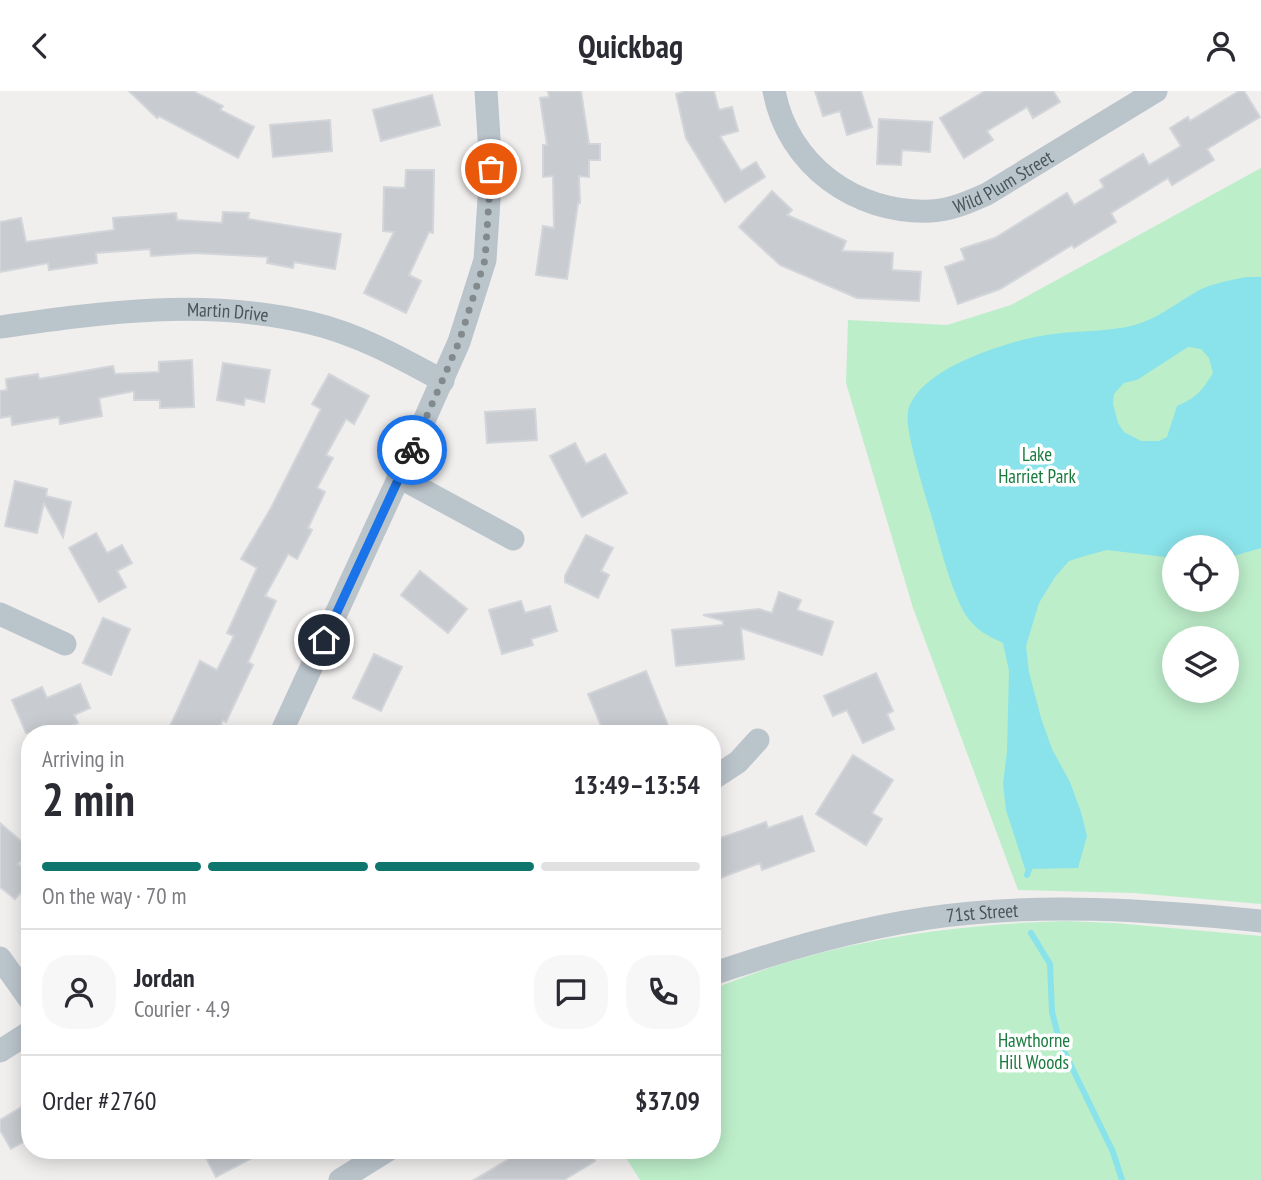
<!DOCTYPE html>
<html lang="en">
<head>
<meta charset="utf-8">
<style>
	:root { --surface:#fff; --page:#f7f7f7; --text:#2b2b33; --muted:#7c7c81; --line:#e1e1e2; --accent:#0f766e }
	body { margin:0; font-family:"PT Sans Narrow",sans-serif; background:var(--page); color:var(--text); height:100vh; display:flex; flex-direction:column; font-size:26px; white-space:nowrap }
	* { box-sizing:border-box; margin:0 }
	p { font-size:23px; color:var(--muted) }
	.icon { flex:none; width:38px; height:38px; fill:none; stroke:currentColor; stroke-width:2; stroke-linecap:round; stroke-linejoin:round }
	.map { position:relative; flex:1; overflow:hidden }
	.side { position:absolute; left:21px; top:634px; width:700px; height:434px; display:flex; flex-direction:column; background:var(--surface); border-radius:28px; box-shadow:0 4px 18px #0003 }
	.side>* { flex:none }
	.controls { position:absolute; left:1162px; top:444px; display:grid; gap:14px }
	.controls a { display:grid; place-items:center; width:77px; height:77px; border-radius:50%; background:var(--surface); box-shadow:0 4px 18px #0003; font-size:35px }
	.pin { position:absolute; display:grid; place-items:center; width:60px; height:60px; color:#fff; margin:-30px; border:4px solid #fff; border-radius:50%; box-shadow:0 2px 7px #0007 }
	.courier { position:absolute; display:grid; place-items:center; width:70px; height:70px; margin:-35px; border:5px solid #1a73e8; border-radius:50%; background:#fff; color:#222; box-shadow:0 2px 9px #0007 }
	.head em { font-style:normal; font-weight:700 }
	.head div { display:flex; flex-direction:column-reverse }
	.head { display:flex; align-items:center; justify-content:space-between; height:119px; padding:0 21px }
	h1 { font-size:46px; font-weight:700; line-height:52px }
	.bar { display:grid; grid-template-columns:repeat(4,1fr); gap:10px 7px; align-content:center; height:84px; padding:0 21px }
	.bar i { height:9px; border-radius:5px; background:var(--line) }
	.bar .selected { background:var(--accent) }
	.bar p { grid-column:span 4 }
	.line { display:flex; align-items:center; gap:18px; padding:0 21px; border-top:2px solid var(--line) }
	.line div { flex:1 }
	.round { display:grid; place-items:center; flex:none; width:74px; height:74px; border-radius:28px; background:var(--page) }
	header { display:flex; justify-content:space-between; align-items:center; height:91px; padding:0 21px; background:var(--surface); font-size:32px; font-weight:700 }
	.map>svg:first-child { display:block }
</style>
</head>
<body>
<header><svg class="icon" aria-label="back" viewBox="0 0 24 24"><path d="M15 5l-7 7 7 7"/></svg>Quickbag<svg class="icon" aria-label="person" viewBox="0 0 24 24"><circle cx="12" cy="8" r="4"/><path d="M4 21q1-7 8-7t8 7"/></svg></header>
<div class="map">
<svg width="1261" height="1089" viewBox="0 0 1261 1089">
	<rect width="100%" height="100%" fill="#f1eeee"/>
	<g fill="#bdeeca" fill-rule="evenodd">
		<path d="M1261,77V813L1134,802L1018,799L913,517L846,292L848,229L947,234L1011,214ZM1174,457H1227V509H1174ZM1174,548H1227V600H1174Z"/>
		<path d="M1065,830L1115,832L1261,845V1089H640L621,1059H712V898C734,890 756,881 778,874C871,845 968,833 1065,830Z"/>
	</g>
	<path fill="#8ae2ea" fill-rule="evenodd" d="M1246,186H1261V457L1227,467V457H1174V467L1107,459L1085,465L1069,470L1055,486L1039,512L1026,555L1029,581L1041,627L1052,658L1070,691L1081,721L1087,745L1078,777L1025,778L1006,719L1003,693L1007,660L1009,580L1003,552C991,546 981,542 972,532C955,515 941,458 934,434C928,411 904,341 908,321C917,277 1009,250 1046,244C1071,240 1095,241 1120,237C1150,233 1166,219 1191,204C1207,193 1227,190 1246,186ZM1188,256L1201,258L1209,267L1213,282C1202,300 1196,307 1177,315L1167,346L1159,350H1141L1124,341L1118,332L1113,313L1114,303L1124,292L1137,289Z"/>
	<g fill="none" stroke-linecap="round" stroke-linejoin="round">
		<g stroke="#8ae2ea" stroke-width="6">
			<path d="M1027,784L1032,770"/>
			<path d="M1031,842L1050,873L1052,921L1060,952L1113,1061L1122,1089"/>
		</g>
	</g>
	<g fill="#c8ccd1" stroke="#d2d5d9" stroke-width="2">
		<path d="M129,0H193L223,15L220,19L254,36L238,67L159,25L157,27Z"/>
		<path d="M548,0H581L589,53H600V69H589V86L579,85L580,112H578L567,188L536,184L543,135L554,137L553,85L543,86V54H547L540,7L549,6Z"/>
		<path d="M687,0H714L719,19L732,16L738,40L720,45L741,80L756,71L765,86L725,111L686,47L676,3Z"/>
		<path d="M815,0H861L872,36L847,44L840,20L823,25Z"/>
		<path d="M985,0H1053L1060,11L1033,27L1027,16L987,40L993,49L964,67L940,27Z"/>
		<path d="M1239,0H1244L1260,26L1207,58L1214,69L1172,94L1168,87L1111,122L1116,131L1074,157L1072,154L1000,198L958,213L945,176L965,169L961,158L995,147L1067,102L1074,114L1104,96L1100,89L1143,63L1149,74L1181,55L1170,37L1188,26L1190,30Z"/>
		<path d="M432,4L440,34L381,50L373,19Z"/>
		<path d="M879,28L932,31L930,61L902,59L901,74L877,73Z"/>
		<path d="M330,29L332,60L273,66L270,34Z"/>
		<path d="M406,79H434L433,142L429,141L409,184L421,190L406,222L364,202L394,141L383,140L384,96L405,97Z"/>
		<path d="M772,100L792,119L787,124L846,150L842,160L893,162L892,179L921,181L919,210L857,207L780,174L739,136Z"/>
		<path d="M223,121L249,122L248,128L341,143L335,178L294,171L293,177L267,172L268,166L195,162L151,165L150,158L96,162L97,172L49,179L48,172L0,181V131L21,127L26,151L114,139L113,127L176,122L177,129L222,132Z"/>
		<path d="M192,269L194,316L160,317V309H134V300L99,307L102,325L60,333L59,326L12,334L11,325L0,327V300L7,299L6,288L38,283L39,288L113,275L115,283L159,281V271Z"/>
		<path d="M223,272L270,279L264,311L245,307L244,314L217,309Z"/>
		<path d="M329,283L369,305L354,333L346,328L326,364L333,367L317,397L325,401L308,437L312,439L297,468L288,463L265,505L276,510L248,571L253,574L226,631L223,629L217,642H167L200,570L217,579L234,545L227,542L257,477L241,468L271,417L321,318L312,313Z"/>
		<path d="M535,318L537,349L487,352L485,321Z"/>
		<path d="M575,352L586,373L605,363L627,402L582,426L550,365Z"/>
		<path d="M15,390L47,398L46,405L71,411L63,446L44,412L37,442L5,435Z"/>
		<path d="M96,442L107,462L122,454L132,472L117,480L126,496L99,511L69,457Z"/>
		<path d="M586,444L613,457L601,480L609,484L598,507L565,491V485Z"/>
		<path d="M420,480L467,518L448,542L401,504Z"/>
		<path d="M779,501L801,509L797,519L833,531L822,564L741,537L744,568L676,575L672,539L723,534V530L703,524L759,518L772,522Z"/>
		<path d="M521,510L525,522L550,515L557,540L531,548L533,554L502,563L489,519Z"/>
		<path d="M103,527L130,538L111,584L83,572Z"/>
		<path d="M374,563L402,576L381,620L353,607Z"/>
		<path d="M646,580L671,642H636L634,637L622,642H604L588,603Z"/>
		<path d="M876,582L893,620L887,623L894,638L863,652L847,619L833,625L824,605Z"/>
		<path d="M80,593L90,617L74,624L78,632L54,642H26L12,609L42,596L47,607Z"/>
		<path d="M853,664L893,689L872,722L882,728L866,754L816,723Z"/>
		<path d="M802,725L814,760L762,779L760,772L712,790V750L766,731L768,737Z"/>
		<path d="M0,732L30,758L18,773L30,783V790L15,808L0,796Z"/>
		<path d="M30,1011V1047L11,1058L0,1039V1029Z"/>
		<path d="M202,1059H267L216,1086Z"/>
		<path d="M524,1059H588L595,1070L564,1089H474Z"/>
	</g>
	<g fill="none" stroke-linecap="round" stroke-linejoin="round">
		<g stroke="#bac4cb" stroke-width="23">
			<path id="s1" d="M774,0C788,74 855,123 931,120C951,119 969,111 987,103L1156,0"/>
			<path id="s2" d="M0,236C106,221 205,207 311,232C358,243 401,267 443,290"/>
			<path d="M399,386L513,448"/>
			<path d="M0,523L65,553"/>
			<path d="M281,642L399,386L459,251L485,169L491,78L486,0"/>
			<path d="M712,688L738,671L758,649"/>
			<path d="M0,867L30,909"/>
			<path id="s3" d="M712,883C783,859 854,838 928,827C1038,811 1150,819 1261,830"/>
			<path d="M0,960L30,941"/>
			<path d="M340,1089L388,1059"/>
		</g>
	</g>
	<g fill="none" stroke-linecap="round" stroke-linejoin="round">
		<path stroke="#828a8e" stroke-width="7" stroke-dasharray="0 12.6" d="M412,359L459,251L485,169L491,78"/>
		<path stroke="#1a73e8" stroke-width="9" d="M324,549L412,359"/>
	</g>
	<g text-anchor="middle" stroke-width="7" stroke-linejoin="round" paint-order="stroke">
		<g font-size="19" fill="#46545b" stroke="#fff">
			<text dy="7" stroke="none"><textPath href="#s1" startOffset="294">Wild Plum Street</textPath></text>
			<text dy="7" stroke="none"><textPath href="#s2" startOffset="229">Martin Drive</textPath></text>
			<text dy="7" stroke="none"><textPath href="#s3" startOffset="278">71st Street</textPath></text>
		</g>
		<g font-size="19" fill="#187b3d" stroke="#fff">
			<text x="1037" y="370">Lake<tspan x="1037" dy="22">Harriet Park</tspan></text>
			<text x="1034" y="956">Hawthorne<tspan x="1034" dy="22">Hill Woods</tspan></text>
		</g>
	</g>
</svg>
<div class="controls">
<a><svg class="icon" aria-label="locate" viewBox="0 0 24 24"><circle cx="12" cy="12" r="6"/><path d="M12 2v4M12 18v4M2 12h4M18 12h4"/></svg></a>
<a><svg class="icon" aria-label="layers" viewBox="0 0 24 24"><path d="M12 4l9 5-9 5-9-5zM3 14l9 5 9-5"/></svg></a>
</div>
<div class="pin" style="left:491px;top:78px;background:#ea580c"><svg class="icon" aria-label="bag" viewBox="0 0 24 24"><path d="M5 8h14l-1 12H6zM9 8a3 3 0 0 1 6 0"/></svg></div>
<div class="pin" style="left:324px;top:549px;background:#1f2937"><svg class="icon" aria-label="home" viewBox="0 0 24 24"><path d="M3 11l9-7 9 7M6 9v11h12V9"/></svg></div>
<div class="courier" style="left:412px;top:359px"><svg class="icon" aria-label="bike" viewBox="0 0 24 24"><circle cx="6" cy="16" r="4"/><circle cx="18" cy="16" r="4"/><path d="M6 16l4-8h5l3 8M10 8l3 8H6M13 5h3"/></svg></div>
<section class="side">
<div class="head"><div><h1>2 min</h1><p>Arriving in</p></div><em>13:49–13:54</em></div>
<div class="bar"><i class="selected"></i><i class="selected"></i><i class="selected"></i><i></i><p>On the way · 70 m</p></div>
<div class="line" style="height:126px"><a class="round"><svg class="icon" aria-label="person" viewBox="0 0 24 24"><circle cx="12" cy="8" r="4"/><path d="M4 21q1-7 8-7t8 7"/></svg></a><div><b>Jordan</b><p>Courier · 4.9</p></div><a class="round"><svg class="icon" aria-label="chat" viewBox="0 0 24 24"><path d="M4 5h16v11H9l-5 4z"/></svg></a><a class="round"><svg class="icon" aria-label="phone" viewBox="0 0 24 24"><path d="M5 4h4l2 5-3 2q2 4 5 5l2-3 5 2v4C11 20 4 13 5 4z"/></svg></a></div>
<div class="line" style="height:91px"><div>Order #2760</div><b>$37.09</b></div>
</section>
</div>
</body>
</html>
